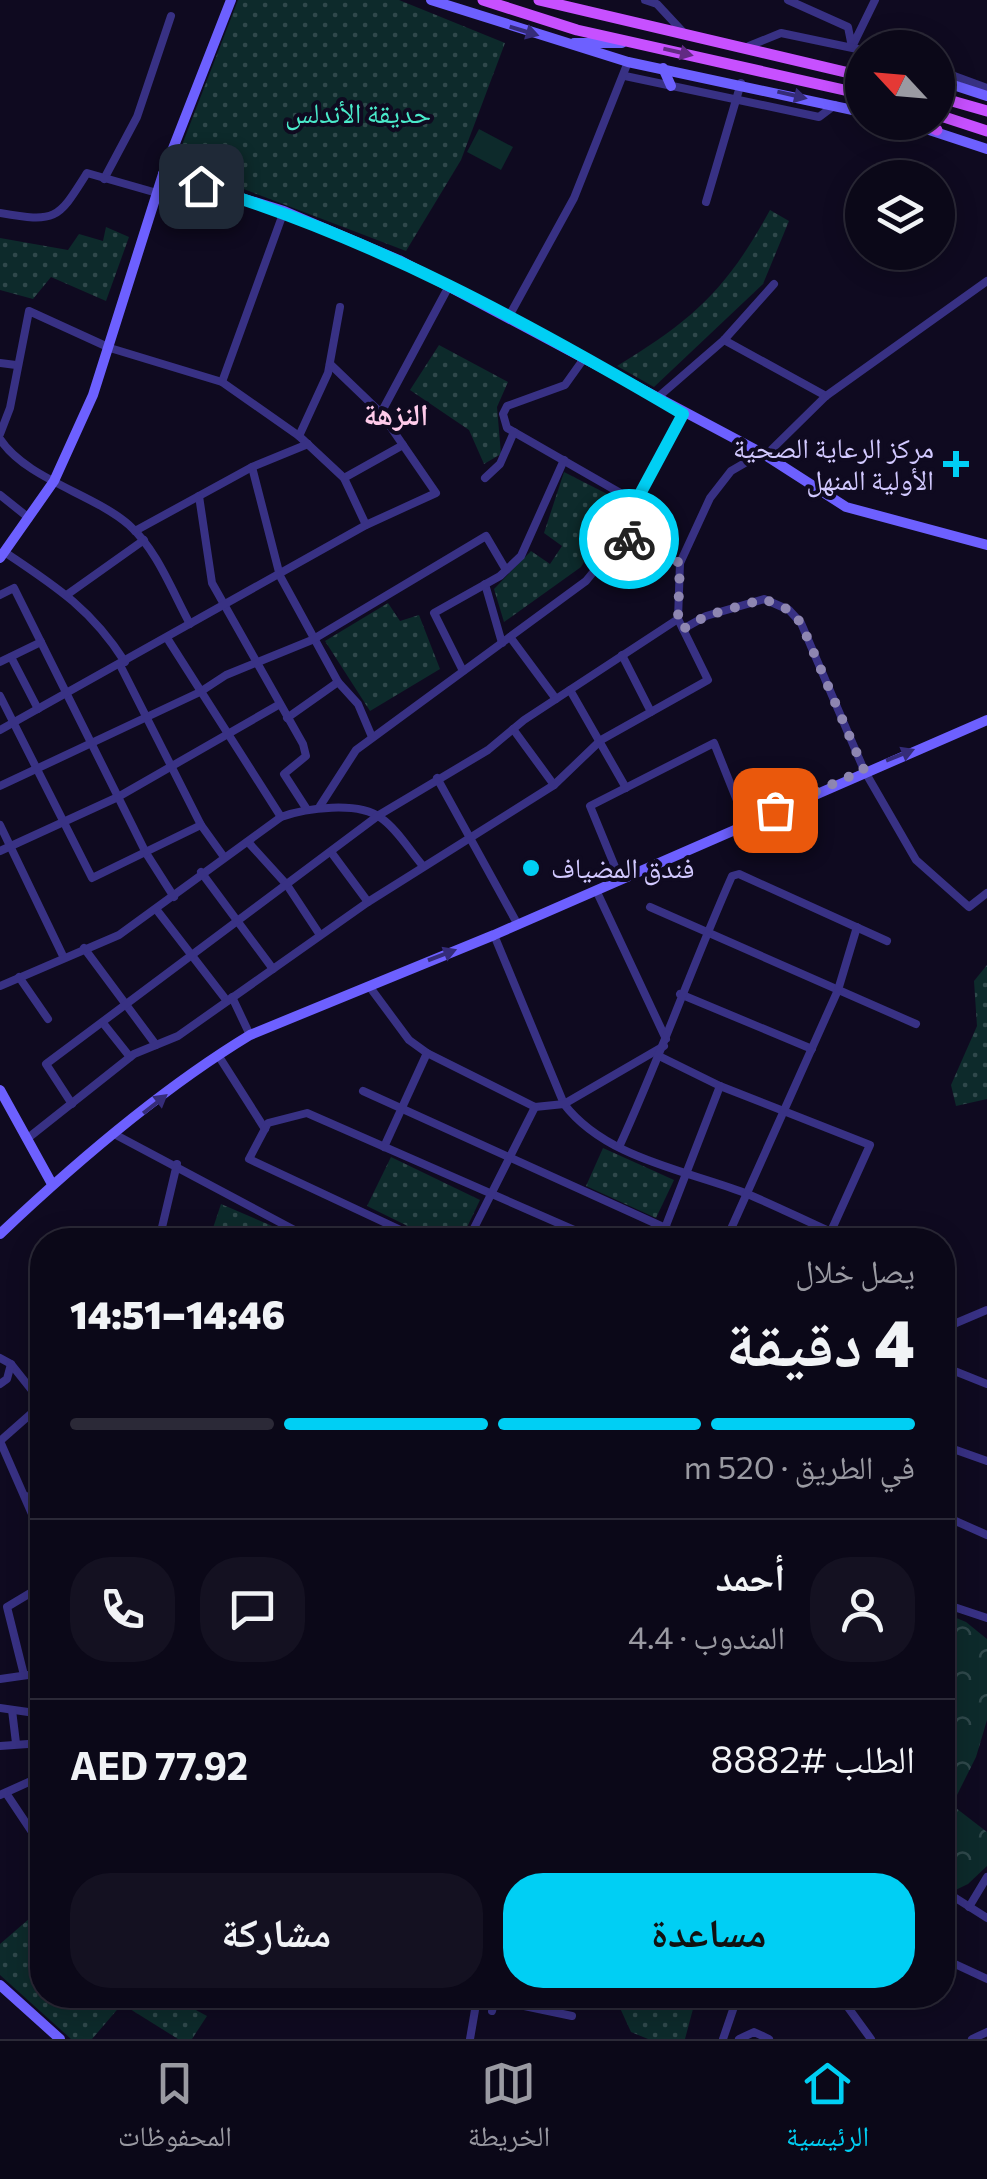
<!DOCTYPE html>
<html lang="ar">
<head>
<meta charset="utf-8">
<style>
	:root { --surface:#0b0818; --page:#141121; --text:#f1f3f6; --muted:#9a9aa2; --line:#2b2937; --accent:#00cff4 }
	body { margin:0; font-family:Commissioner,"Noto Naskh Arabic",sans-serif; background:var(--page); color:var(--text); direction:rtl; height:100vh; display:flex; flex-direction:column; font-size:38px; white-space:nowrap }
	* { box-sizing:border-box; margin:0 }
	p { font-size:32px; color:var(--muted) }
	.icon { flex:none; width:55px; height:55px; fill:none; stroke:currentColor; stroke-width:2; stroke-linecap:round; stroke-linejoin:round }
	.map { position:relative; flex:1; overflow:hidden; direction:ltr }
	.details { position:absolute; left:30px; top:1228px; width:925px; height:780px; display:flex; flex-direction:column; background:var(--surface); border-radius:40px; box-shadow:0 5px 25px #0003,0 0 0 2px var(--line); direction:rtl }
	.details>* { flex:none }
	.needle { width:65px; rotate:296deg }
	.tools { position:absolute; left:845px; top:30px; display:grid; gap:20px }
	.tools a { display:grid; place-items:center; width:110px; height:110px; border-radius:50%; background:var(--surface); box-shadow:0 5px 25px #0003,0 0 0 2px var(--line); font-size:50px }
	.pin { position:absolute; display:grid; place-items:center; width:85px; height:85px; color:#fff; margin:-42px; border-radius:20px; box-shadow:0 5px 15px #0006 }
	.courier { position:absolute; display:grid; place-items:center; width:100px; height:100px; margin:-50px; border:8px solid #00cff4; border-radius:50%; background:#fff; color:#222; box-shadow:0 2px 12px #0007 }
	.head em { font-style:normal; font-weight:800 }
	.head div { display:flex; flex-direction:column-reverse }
	.head { display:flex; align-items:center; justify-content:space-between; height:170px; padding:0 40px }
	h1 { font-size:65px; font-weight:800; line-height:75px }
	.bar { display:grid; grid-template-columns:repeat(4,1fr); gap:15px 10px; align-content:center; height:120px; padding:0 40px }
	.bar i { height:12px; border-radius:8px; background:var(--line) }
	.bar .selected { background:var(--accent) }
	.bar p { grid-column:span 4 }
	.line { display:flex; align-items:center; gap:25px; padding:0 40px; border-top:2px solid var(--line) }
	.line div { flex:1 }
	.round { display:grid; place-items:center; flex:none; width:105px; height:105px; border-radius:40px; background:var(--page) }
	.button { display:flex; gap:20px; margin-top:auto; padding:20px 40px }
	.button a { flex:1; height:115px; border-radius:40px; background:var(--accent); color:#111; font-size:40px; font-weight:800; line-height:115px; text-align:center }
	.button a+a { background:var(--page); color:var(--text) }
	.dock { display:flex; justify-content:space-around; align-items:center; height:140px; border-top:2px solid var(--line); background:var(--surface); font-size:28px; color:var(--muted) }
	.dock a { display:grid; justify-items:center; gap:5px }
	.dock .selected { color:var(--accent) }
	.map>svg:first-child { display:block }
</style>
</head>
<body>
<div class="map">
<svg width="987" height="2039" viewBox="0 0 987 2039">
	<defs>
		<pattern id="green-dots" width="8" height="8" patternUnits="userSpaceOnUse" patternTransform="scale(2.5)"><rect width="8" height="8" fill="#0d2a2b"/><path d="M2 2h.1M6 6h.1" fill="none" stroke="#2f484b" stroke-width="1.8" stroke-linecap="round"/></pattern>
		<pattern id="forest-crowns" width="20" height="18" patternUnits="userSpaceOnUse" patternTransform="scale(2.5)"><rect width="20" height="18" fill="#0d2a2b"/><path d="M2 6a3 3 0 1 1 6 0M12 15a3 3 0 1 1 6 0" fill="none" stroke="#2f484b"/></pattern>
	</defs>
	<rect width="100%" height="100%" fill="#0f0a20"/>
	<g fill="url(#green-dots)">
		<path d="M238,0H399L505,43L461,160L406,251L175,163Z"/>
		<path d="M770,210L789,221L763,284L654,387L617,366C693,320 727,289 770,210Z"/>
		<path d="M106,227L129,237L106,301L51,277L33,299L0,290V238L68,250L79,234L103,241Z"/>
		<path d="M439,345L508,382L497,407L501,454L484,464L469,430L410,390Z"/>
		<path d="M564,472L619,500L581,567L504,622L494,589L531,551L550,564L562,546L544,533Z"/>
		<path d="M388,603L400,621L419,615L440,669L370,711L325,641Z"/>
		<path d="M987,965V1099L956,1106L951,1085L977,1026L974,981Z"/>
		<path d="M603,1148L674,1180L656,1218L586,1186Z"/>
		<path d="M391,1157L480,1200L461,1240H436L367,1206Z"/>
		<path d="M221,1204L305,1240H209Z"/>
		<path d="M30,1918L42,1927V1995H168L207,2016L192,2039H178L122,2004L92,2039H71L0,1975V1944Z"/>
		<path d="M614,1995H713L693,2009L685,2039H648L631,2032Z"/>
	</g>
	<path fill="url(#forest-crowns)" d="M942,1612L966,1622L987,1639V1720L976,1757L952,1805L987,1832V1866L968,1884L943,1896Z"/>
	<path fill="#0d2a2b" d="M479,129L513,147L501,170L467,152Z"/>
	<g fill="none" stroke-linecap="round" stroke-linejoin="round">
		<g stroke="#383184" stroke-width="8">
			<path d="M645,0L657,4L683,32"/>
			<path d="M788,0L848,27L852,47L875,0"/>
			<path d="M749,46L781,33L862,50"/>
			<path d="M938,70L987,88"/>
			<path d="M625,76L819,117L835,105"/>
			<path d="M104,179L137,117L171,16"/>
			<path d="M706,202L741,83"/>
			<path d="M0,213C57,223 58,219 87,173L157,193"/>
			<path d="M508,318L574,198L628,62"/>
			<path d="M724,340L826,396"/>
			<path d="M585,357L565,385L507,406L503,414L507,428L636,502"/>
			<path d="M0,363L16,365"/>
			<path d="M222,382L284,211"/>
			<path d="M657,398L724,340L774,284"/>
			<path d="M381,413L449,286"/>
			<path d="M0,434L10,408L29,311L110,348L222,382L299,436L344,478L366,525"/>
			<path d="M299,436L328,373L340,307"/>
			<path d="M0,439C26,479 94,494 129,525C157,550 172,591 190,624"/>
			<path d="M766,455L826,396L987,281"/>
			<path d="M252,467L280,576L338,682L287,718"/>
			<path d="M344,478L403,445"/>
			<path d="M485,478L500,464L514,432"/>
			<path d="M0,495L29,518"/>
			<path d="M199,496L212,583L303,744L306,756L284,774L306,808"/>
			<path d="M135,531L252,467L308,444"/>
			<path d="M618,535L680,563"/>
			<path d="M6,553C57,587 92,610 125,662"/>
			<path d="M485,584L502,643"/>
			<path d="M68,594L144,540"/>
			<path d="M0,595L14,588L146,853L174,897"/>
			<path d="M683,629L706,616L764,599L789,610L801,623L864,770L916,860L969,907L987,893"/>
			<path d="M510,637L556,699"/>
			<path d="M167,638L281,817"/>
			<path d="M622,655L651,712"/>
			<path d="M11,657L38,709"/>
			<path d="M0,662L41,642"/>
			<path d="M120,665L201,825L224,857"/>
			<path d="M463,671L434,613L500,576L521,556L564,460"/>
			<path d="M338,682L358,704L372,737"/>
			<path d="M570,690L626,788"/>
			<path d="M0,696L92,878L201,825"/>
			<path d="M513,729L554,785"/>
			<path d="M0,730L366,525L436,493L381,413L330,364"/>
			<path d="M437,778L518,925"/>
			<path d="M0,786L200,692L226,675L312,640L486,536L506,570"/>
			<path d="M320,806L356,750L586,581L608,554L683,414"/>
			<path d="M0,825L63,956"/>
			<path d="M248,842L287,885L320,935"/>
			<path d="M0,851L118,797L280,704"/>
			<path d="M331,852L368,902"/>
			<path d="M201,872L273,969"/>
			<path d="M620,879L590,806L714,743L746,823"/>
			<path d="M596,890L666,1039"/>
			<path d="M650,907L916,1024"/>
			<path d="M156,909L227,1001"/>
			<path d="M494,935L564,1104C605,1158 685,1170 745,1193C774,1205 802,1219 831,1232"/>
			<path d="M84,948L156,1045"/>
			<path d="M19,977L48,1019"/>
			<path d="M0,986L119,935L281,817C306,808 358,801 381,818C397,829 410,851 423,866"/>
			<path d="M369,986L409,1040L427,1053L535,1107L564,1104L664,1046"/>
			<path d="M680,994L812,1049"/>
			<path d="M232,997L250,1035"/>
			<path d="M103,1023L130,1057"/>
			<path d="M218,1055L265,1129"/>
			<path d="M661,1057L720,1086L870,1145L827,1240"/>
			<path d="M363,1091L692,1240"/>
			<path d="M72,1104L46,1064L379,815L488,750L524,720L678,619"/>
			<path d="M116,1135L300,1233"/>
			<path d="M28,1138L134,1054L178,1036L368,902L554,785L601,740L708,680L678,619L680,563L710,498L731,471L762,453"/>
			<path d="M384,1147L427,1053"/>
			<path d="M619,1147C660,1058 692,966 732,876L739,874L887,941"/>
			<path d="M665,1228L720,1086"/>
			<path d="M159,1240L177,1164"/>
			<path d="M422,1240L249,1159L268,1123L307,1113L597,1240"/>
			<path d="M468,1240L535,1107"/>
			<path d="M726,1240L838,990L857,927"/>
			<path d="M942,1329L987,1310"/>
			<path d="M0,1358L11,1364L42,1403"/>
			<path d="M942,1366L987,1384"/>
			<path d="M0,1384L7,1379L11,1364"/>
			<path d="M42,1404L0,1441L42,1537"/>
			<path d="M942,1445L987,1461"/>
			<path d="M25,1496L42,1499"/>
			<path d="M942,1515L987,1535"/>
			<path d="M942,1603L987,1618"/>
			<path d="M24,1675L7,1607L42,1586"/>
			<path d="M0,1679L42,1673"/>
			<path d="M0,1708L42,1714"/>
			<path d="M12,1710L16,1743"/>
			<path d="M0,1746L42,1743"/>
			<path d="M6,1793L42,1847"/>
			<path d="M0,1795L42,1776"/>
			<path d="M954,1897L987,1918"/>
			<path d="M969,1907L987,1877"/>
			<path d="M942,1958L987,1979"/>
			<path d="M196,1995L214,2004"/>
			<path d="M839,1995L871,2039"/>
			<path d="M495,2000L572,2016"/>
			<path d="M492,2011L496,1995"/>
			<path d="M470,2039L475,2010"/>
			<path d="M723,2039L738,1995"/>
			<path d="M739,2039L754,2032L769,2039"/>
			<path d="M972,2039L987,2032"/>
		</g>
		<g stroke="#6d60ff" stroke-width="10">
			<path d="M431,0L628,62L862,112"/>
			<path d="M574,43H622"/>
			<path d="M663,68L671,86"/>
			<path d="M938,80L987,96"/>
			<path d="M905,122L987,149"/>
			<path d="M163,174L284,211L399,260L762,453L846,507L987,545"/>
			<path d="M0,558L54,481L93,395L163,174L231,0"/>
			<path d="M0,1090L52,1184"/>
			<path d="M0,1234C76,1162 161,1089 250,1035L494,935L987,720"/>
			<path d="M0,1985L60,2039"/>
		</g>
		<g stroke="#c750ff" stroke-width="11">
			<path d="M483,0L577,30L862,94"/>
			<path d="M539,0L862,76"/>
			<path d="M938,97L987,111"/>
			<path d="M938,115L987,131"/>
			<path d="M920,122L937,130"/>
		</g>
	</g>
	<defs><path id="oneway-solid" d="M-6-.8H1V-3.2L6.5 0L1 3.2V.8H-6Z" transform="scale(2.5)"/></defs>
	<g fill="#352c79">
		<use href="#oneway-solid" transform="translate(524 31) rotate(17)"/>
		<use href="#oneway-solid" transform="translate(792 95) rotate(13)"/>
		<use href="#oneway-solid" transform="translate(900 755) rotate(-22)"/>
		<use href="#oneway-solid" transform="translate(442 955) rotate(-21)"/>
		<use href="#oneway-solid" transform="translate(155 1104) rotate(-38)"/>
	</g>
	<use fill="#622a84" href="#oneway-solid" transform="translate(678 52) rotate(13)"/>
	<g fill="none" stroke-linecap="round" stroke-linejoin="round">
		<path stroke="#8e86b1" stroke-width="10" stroke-dasharray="0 18" d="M629,539L680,563L678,618L683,629L706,616L764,599L789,610L801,623L864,770L775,810"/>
		<path stroke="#00cff4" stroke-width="12" d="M201,186C372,237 530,324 683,414L618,535L629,539"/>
	</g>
	<g fill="#00cff4" stroke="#0f0a20" stroke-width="4">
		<path d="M951 449h10v10h10v10h-10v10h-10v-10h-10v-10h10z"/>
		<circle cx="531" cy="868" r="10"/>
	</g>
	<g text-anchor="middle" stroke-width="8" stroke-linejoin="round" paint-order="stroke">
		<g font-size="28" fill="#4aeaca" stroke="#0f0a20">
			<text x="358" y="123">حديقة الأندلس</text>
		</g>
		<g font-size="28" fill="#d2c9ff" stroke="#0f0a20" text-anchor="end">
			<text x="934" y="458">مركز الرعاية الصحية<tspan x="934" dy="32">الأولية المنهل</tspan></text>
			<text x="551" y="878" text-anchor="start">فندق المضياف</text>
		</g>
		<g font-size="30" font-weight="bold" fill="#ffcbea" stroke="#0f0a20">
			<text x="396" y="425">النزهة</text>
		</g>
	</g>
</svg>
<div class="tools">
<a><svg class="needle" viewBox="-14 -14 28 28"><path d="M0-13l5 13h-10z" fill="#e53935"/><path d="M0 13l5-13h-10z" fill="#9a9aa2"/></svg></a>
<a><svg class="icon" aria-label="layers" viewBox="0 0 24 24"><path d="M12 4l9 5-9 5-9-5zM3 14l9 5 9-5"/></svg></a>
</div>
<div class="pin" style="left:775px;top:810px;background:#ea580c"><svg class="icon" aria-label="bag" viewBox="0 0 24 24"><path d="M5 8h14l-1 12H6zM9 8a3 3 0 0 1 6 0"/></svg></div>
<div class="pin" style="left:201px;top:186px;background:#1f2937"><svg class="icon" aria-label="home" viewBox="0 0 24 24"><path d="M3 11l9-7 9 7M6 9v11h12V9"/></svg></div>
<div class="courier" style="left:629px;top:539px"><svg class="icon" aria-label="bike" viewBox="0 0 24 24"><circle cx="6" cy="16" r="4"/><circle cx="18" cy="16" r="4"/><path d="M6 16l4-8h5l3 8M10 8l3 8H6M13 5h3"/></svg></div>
<section class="details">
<div class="head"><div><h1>4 دقيقة</h1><p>يصل خلال</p></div><em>14:46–14:51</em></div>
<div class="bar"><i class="selected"></i><i class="selected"></i><i class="selected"></i><i></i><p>في الطريق · 520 m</p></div>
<div class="line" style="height:180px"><a class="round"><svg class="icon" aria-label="person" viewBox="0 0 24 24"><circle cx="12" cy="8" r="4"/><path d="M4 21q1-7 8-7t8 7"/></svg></a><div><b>أحمد</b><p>المندوب · 4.4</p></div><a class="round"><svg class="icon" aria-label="chat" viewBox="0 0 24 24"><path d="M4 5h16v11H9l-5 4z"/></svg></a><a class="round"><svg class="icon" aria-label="phone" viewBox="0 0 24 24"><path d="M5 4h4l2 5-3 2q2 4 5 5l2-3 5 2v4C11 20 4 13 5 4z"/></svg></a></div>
<div class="line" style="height:130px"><div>الطلب #8882</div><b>AED 77.92</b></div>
<div class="button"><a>مساعدة</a><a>مشاركة</a></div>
</section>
</div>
<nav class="dock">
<a class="selected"><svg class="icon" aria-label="home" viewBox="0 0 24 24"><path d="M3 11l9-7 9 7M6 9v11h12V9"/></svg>الرئيسية</a>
<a><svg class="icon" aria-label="map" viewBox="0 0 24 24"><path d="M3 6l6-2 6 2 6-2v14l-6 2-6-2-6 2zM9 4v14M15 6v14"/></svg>الخريطة</a>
<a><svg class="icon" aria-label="saved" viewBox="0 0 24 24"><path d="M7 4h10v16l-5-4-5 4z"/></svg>المحفوظات</a>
</nav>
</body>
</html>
